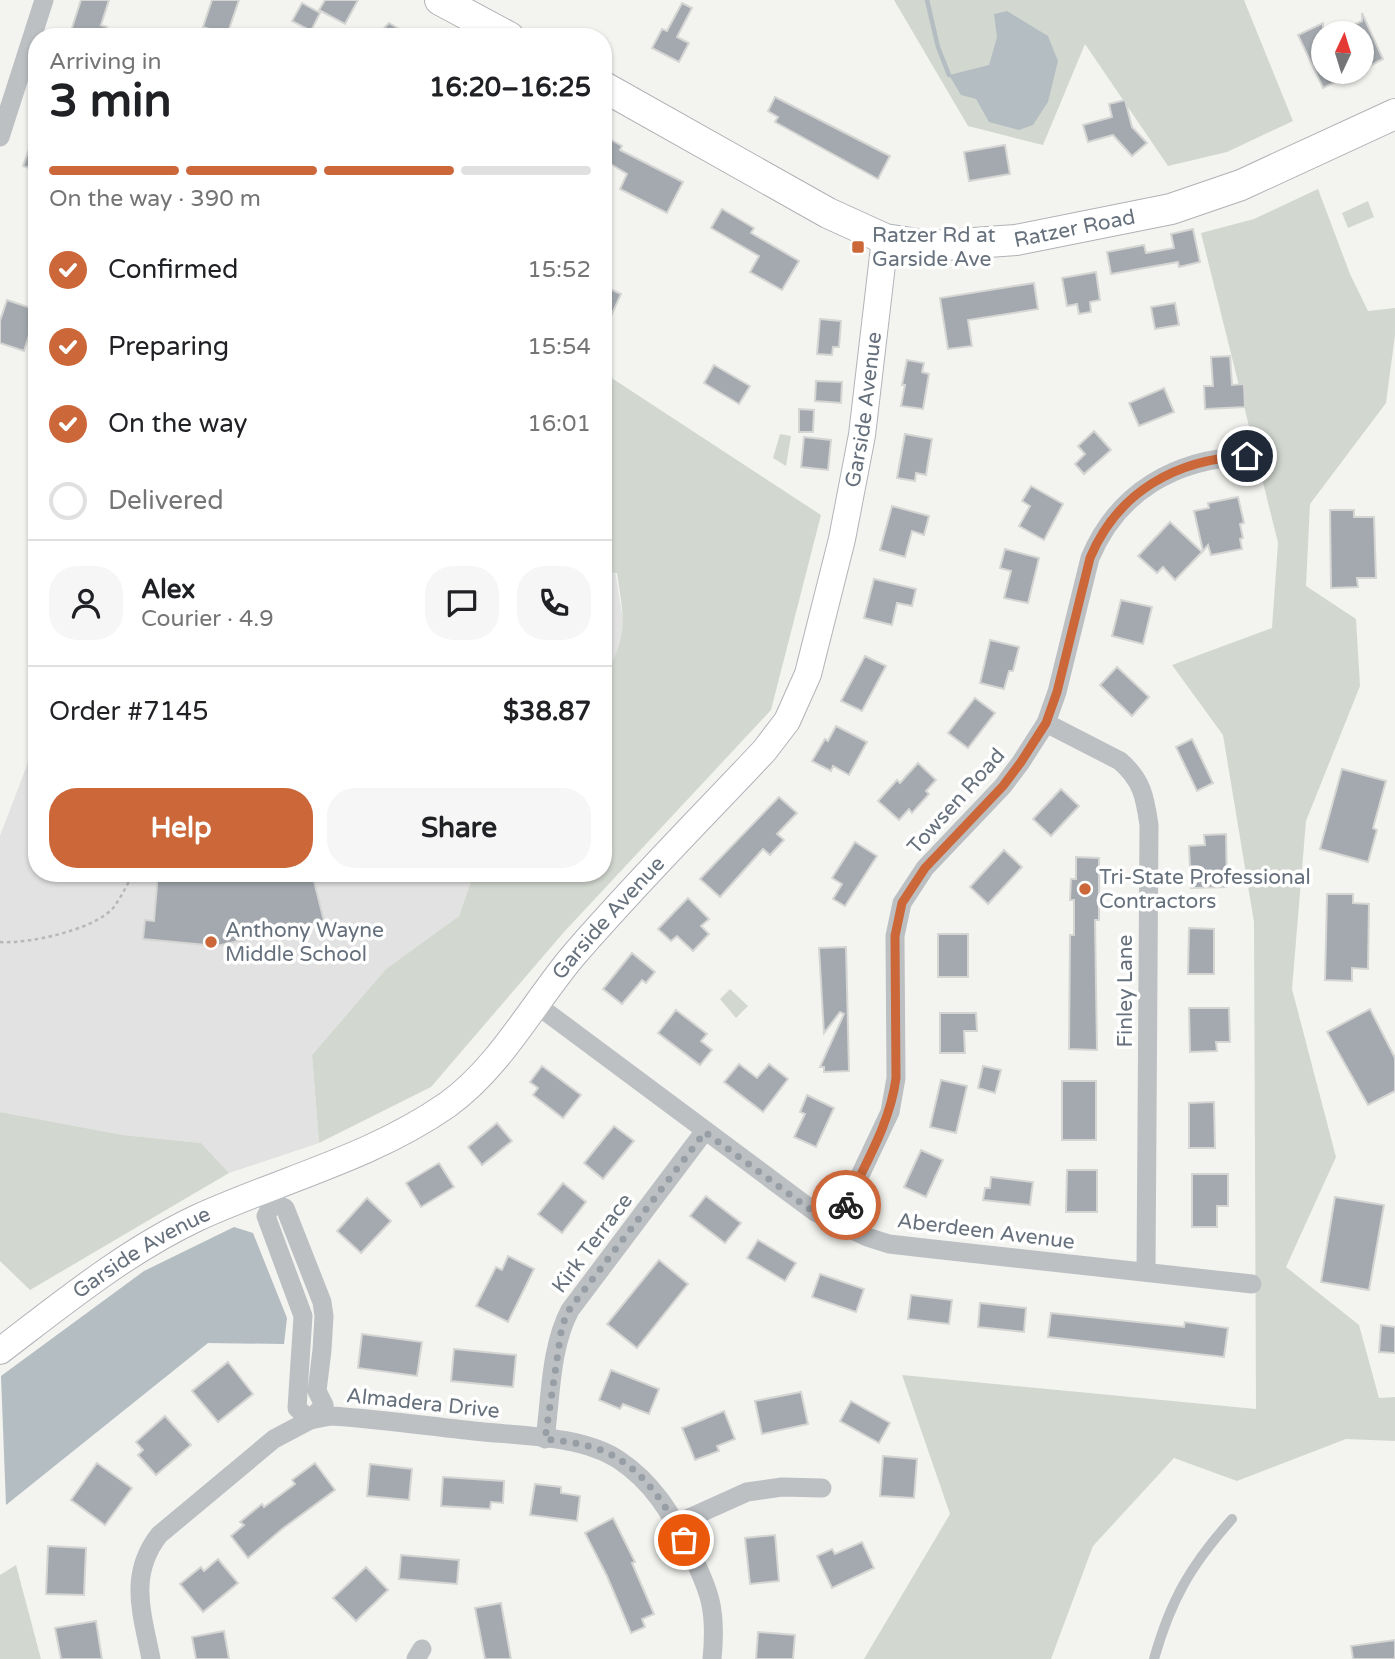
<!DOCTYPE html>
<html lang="en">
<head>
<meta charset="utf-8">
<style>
	:root { --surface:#fff; --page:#f6f6f6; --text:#202124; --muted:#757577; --line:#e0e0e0; --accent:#cb6739 }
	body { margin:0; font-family:"Varela Round",sans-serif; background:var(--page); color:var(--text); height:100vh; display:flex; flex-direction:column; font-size:26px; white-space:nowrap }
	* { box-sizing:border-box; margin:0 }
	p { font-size:23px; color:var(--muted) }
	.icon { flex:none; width:38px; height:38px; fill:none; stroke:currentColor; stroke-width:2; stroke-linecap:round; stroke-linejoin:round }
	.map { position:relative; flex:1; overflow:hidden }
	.details { position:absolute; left:28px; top:28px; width:584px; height:854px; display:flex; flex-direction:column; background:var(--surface); border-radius:28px; box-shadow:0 2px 5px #0004 }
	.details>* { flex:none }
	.needle { width:46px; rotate:4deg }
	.controls { position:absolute; left:1311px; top:21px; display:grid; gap:14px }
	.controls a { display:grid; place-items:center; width:63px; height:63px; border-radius:50%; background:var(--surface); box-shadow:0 2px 5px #0004; font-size:35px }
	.pin { position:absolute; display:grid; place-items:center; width:60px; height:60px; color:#fff; margin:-30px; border:4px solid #fff; border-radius:50%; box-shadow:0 2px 7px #0007 }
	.courier { position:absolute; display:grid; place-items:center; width:70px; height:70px; margin:-35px; border:5px solid #cb6739; border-radius:50%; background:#fff; color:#222; box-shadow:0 2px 9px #0007 }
	.overview em { font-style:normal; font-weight:700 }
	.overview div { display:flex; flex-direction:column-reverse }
	.overview { display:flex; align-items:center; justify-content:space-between; height:119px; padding:0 21px }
	h1 { font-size:46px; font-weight:700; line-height:52px }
	.bar { display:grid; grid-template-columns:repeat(4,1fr); gap:10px 7px; align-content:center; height:84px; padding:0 21px }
	.bar i { height:9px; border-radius:5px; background:var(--line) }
	.bar .on { background:var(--accent) }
	.bar p { grid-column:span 4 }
	.line { display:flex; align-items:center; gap:18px; padding:0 21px; border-top:2px solid var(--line) }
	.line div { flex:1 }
	.round { display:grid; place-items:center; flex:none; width:74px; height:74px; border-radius:28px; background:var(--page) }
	ol { padding:0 21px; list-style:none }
	li { display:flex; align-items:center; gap:21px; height:77px }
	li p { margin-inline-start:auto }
	li .icon { padding:7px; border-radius:50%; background:var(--accent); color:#fff; stroke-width:4 }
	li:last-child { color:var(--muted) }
	li i { width:38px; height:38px; border:4px solid var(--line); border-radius:50% }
	.button { display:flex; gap:14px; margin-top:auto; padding:14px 21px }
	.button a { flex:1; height:80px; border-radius:28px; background:var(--accent); color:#fff; font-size:28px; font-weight:700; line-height:80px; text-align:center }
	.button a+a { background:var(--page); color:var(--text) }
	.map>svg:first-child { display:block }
</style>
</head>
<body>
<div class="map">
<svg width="1395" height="1659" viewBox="0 0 1395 1659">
	<rect width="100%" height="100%" fill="#f3f3f0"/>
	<g fill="#e1e2e1">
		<path d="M604,500L624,627L618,653L604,678Z"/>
		<path d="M37,739V873H474L459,916L386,969L312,1055L319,1143L229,1173L201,1143L123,1135L0,1112V836Z"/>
	</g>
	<g fill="#d2d8d0">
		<path d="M894,0H1244L1293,121L1227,152L1168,166L1085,44L1043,145L968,126Z"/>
		<path d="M1318,189L1350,274L1368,311L1395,308V335L1386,403L1310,504L1306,586L1356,619L1360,686L1306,821L1292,989L1336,1157L1286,1267L1359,1325L1379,1398L1395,1397V1441L1346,1439L1237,1481L1174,1458L1093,1546L1051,1659H864L950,1514L902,1375L1256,1409L1254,922L1223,735L1172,665L1272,628L1278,543L1201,233L1254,219Z"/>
		<path d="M1368,201L1374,217L1348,228L1342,213Z"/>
		<path d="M604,373L821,515L771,710L564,932L431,1087L319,1143L312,1055L386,969L459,916L474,873H604V678C629,633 624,622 617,573L604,572Z"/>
		<path d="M780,434L791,436L786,466L773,458Z"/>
		<path d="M730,989L748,1006L736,1018L720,999Z"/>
		<path d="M0,1112L123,1135L201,1143L229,1173L30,1290L0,1261Z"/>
		<path d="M16,1565L41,1659H0V1575Z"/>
	</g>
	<g fill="#b4bdc2">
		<path d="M1007,11L1048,36L1058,61L1048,102L1033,125L1019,130L989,122L976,99L961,95L949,75L989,65L997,37L994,14Z"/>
		<path d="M234,1227L253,1233L287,1318L284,1344L208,1343L6,1505L1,1376L144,1271Z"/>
	</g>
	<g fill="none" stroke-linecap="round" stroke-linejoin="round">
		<path stroke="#b4bdc2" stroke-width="4.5" d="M927,0L938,47L949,75"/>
	</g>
	<g fill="#a3a9ae" stroke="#d5d5d3" stroke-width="2">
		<path d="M81,0H109L101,25L107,27L104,37H69Z"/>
		<path d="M212,0H239L227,35L203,27Z"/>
		<path d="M325,0H358L345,24L319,10Z"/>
		<path d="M302,3L320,13L311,31L292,21Z"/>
		<path d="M682,3L692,8L677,37L689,43L679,62L652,48L662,29L667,31Z"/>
		<path d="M1362,13L1383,59L1362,70V33H1335L1362,21Z"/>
		<path d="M389,23L413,37H375Z"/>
		<path d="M1323,23V72H1357L1323,88L1298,35Z"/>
		<path d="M775,97L890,156L878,179L775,122L778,117L768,111Z"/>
		<path d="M1125,100L1132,127L1147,143L1132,156L1113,135L1088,142L1083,125L1112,117L1109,104Z"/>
		<path d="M35,133L37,134V171L23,166Z"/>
		<path d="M604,136L622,146L620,150L683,182L667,213L620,189L627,174L604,160Z"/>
		<path d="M1005,145L1010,174L969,181L964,152Z"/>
		<path d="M722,209L754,228L751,233L799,261L782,290L750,272L759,256L711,228Z"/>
		<path d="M1193,229L1200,262L1179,267L1178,262L1111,274L1107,252L1144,245L1146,253L1174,248L1171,234Z"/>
		<path d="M1096,272L1100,300L1090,302L1091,312L1079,314L1077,304L1067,306L1062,278Z"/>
		<path d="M1034,283L1038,309L968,320L972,346L948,349L940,298Z"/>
		<path d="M604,286L621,294L604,331Z"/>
		<path d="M7,300L37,310L24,351L0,343V321Z"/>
		<path d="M1175,303L1179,325L1155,329L1151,307Z"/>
		<path d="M820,319L841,321L839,347H833L832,355L817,354Z"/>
		<path d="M1230,356L1232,385L1244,384L1245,407L1205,409L1204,386H1213L1211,357Z"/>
		<path d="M907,360L924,363L922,372L929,374L923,409L901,406L905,385H902Z"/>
		<path d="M714,365L750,386L739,404L704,383Z"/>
		<path d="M816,381L842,382L841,403L815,401Z"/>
		<path d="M1164,388L1174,412L1139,426L1129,403Z"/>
		<path d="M799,409L814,410L813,432H799Z"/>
		<path d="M1094,431L1111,450L1084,474L1075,464L1085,454L1078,446Z"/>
		<path d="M905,434L932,439L926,475L916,473L915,481L897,478Z"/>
		<path d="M804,437L831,440L828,470L801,467Z"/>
		<path d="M1031,486L1063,504L1044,540L1019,526L1030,506L1022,501Z"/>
		<path d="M1238,497L1244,523L1240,524L1243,538L1240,539L1242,549L1211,555L1208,545L1203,551L1194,511L1209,508L1208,503Z"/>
		<path d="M892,506L929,516L924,535L912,531L905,557L880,550Z"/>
		<path d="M1330,510H1354V517H1374L1376,578H1357L1358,587L1331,588Z"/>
		<path d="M1170,522L1202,552L1175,580L1163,567L1157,573L1138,556Z"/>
		<path d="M1005,549L1039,558L1028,603L1004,598L1011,571L1000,568Z"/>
		<path d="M874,579L916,589L912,606L897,603L892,625L864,618Z"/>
		<path d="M1121,600L1152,607L1143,644L1112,636Z"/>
		<path d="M990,640L1019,647L1013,671H1009L1004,689L980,683Z"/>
		<path d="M865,656L886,666L862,711L841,701Z"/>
		<path d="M1117,667L1149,697L1132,716L1100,685Z"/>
		<path d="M975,698L995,713L968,748L948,733Z"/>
		<path d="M836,726L867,742L849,775L833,766L831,771L812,761L825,739L828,741Z"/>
		<path d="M1192,739L1213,783L1197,791L1176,747Z"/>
		<path d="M918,763L936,780L926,791L929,794L912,813L909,809L899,820L878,801L897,780L900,783Z"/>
		<path d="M1342,769L1386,781L1373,828L1377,830L1368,862L1320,849Z"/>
		<path d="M1061,789L1079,806L1051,836L1033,819Z"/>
		<path d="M779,797L797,813L777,834L784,840L770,855L763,849L720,897L700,879Z"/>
		<path d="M1226,834L1227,887L1191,888L1189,846L1205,845L1204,835Z"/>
		<path d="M855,842L877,856L845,906L833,899L842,884L832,878Z"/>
		<path d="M1004,850L1022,867L988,904L970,887Z"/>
		<path d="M1076,857L1099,858V920H1095L1097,1050L1069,1049L1070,935H1074V900H1070L1071,879H1076Z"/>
		<path d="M158,873H312L324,921L217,946L143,939L145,920L154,921Z"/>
		<path d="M1327,894H1353V903L1369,904L1368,969L1352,968V981L1325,980Z"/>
		<path d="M688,898L709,919L701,926L709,934L693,951L677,936L671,941L658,929Z"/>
		<path d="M1189,928L1214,929V974H1188Z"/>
		<rect x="938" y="934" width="30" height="43"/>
		<path d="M846,947L849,1071L824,1072V1067H820L844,1014L840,1012L824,1033L819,948Z"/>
		<path d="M632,953L655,972L646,983L642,980L622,1004L603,989Z"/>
		<path d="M1189,1008H1229L1230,1042H1216L1217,1051L1190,1052Z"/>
		<path d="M1370,1009L1395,1058V1091L1368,1105L1327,1032Z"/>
		<path d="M676,1010L707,1034L701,1041L712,1050L700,1065L658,1033Z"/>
		<path d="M940,1013H976L977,1031H964L965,1053H940Z"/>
		<path d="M739,1064L757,1078L769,1064L788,1079L763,1112L724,1082Z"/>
		<path d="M542,1066L581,1095L563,1118L533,1095L538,1088L530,1082Z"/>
		<path d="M983,1066L1001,1070L995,1093L978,1088Z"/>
		<path d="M941,1080L967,1086L956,1133L930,1127Z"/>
		<rect x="1062" y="1081" width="34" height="59"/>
		<path d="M807,1095L834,1108L816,1147L794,1137L805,1114L800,1112Z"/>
		<path d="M1214,1102L1215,1148H1189V1103Z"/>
		<path d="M497,1123L512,1141L482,1165L468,1147Z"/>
		<path d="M614,1126L634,1141L603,1179L584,1163Z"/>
		<path d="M921,1150L943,1160L926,1197L904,1187Z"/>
		<path d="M439,1163L454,1187L421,1207L406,1183Z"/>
		<path d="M1067,1170H1097V1212H1066Z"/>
		<path d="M1192,1174H1228V1206H1217V1227H1192Z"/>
		<path d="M991,1177L1033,1182L1030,1205L983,1200L985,1188H990Z"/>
		<path d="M563,1183L586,1202L562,1233L538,1214Z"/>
		<path d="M706,1196L741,1223L725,1243L690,1216Z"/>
		<path d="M1335,1197L1384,1205L1369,1290L1321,1282Z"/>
		<path d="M367,1198L391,1221L361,1253L337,1231Z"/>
		<path d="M758,1240L796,1263L785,1281L747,1258Z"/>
		<path d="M508,1256L534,1269L508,1322L476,1306L496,1267L502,1270Z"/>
		<path d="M659,1260L688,1284L637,1348L607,1324Z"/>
		<path d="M820,1274L864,1289L856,1312L812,1297Z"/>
		<path d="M911,1295L952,1300L949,1324L908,1319Z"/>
		<path d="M980,1303L1026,1308L1024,1332L978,1327Z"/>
		<path d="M1051,1313L1184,1327L1185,1322L1228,1328L1224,1357L1048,1337Z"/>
		<path d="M1381,1325L1395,1327V1353L1379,1352Z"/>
		<path d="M362,1334L422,1342L417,1376L358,1368Z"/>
		<path d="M454,1349L516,1355L513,1387L451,1381Z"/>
		<path d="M228,1362L253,1394L218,1422L192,1391Z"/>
		<path d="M611,1370L659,1389L649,1414L623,1404L620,1409L599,1400Z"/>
		<path d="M801,1392L808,1424L762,1434L755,1401Z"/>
		<path d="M851,1401L890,1423L879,1443L840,1421Z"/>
		<path d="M724,1411L735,1439L717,1446L719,1451L695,1460L682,1428Z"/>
		<path d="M165,1416L191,1445L156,1475L138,1455L143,1450L136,1442Z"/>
		<path d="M883,1456L917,1459L914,1498L880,1496Z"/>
		<path d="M97,1463L132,1488L105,1525L71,1500Z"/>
		<path d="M315,1463L335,1490L282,1529L248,1558L231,1536L244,1525L240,1522L262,1504L264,1507L295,1484L292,1480Z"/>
		<path d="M370,1464L412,1469L409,1500L367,1496Z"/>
		<path d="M443,1477L504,1481L503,1503L491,1502L490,1509L441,1506Z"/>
		<path d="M535,1484L561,1487V1493L580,1496L577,1521L530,1515Z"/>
		<path d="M613,1518L635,1562L632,1563L654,1614L642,1619L645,1627L631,1633L607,1576L585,1533Z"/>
		<path d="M775,1535L779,1581L750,1584L745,1538Z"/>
		<path d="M862,1542L874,1568L832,1588L817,1556L832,1549L835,1554Z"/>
		<path d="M48,1546L86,1548L84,1595L46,1594Z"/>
		<path d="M401,1555L459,1560L457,1584L399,1579Z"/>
		<path d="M218,1559L238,1583L203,1612L180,1584L201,1567L204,1571Z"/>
		<path d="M366,1567L388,1590L356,1621L333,1598Z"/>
		<path d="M501,1603L511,1659H485L475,1608Z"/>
		<path d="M96,1621L102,1659H61L55,1628Z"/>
		<path d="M224,1631L229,1659H196L192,1637Z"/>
		<path d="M758,1632L795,1635L793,1659H756Z"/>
		<path d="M1395,1640V1659H1353L1351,1646Z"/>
	</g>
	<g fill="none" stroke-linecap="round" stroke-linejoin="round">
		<defs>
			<g id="secondary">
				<path id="s1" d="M0,1351C63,1303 125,1252 197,1218C280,1180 371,1158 447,1105C500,1067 532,1005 573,956C634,885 700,819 764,751L787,721L808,674L842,539L862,435L885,239"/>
			</g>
			<g id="primary">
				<path d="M440,0L509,37"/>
				<path id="s2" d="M604,87L828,213L885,239L931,246L1016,240L1171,209L1241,185L1395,114"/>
			</g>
		</defs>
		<use href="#secondary" stroke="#b0b4b8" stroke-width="28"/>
		<use href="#primary" stroke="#afb2b6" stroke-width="32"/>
		<path stroke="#b5b7ba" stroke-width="2.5" stroke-dasharray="3.5 3.5" stroke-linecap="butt" d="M0,942C28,944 95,930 114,907C121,897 128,884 133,873"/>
		<path stroke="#bdc0c3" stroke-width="10" d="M1154,1659C1171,1599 1191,1565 1232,1519"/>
		<g stroke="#bdc0c3" stroke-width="19">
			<path d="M0,137L44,0"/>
			<path d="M1046,723L1120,761C1142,780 1145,797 1149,825L1146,1272"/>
			<path d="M537,1005L815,1212L867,1237L889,1244L933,1249L1252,1284"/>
			<path d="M267,1189L273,1203L285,1208L322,1302L324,1316L322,1350L317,1391L324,1405L310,1420L297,1408L303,1316L266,1216L273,1203"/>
			<path d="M837,1224L890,1112L896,1078L895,936L902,903L925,868L1003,786L1021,762L1046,723L1057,692L1090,558C1118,491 1176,459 1247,456"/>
			<path d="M545,1439C551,1396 550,1348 570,1310L704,1132"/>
			<path d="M676,1524L747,1492L782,1487L822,1488"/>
			<path d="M151,1659C142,1613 128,1575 159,1535L274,1439L310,1420L331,1416C379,1419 427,1426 474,1431C519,1436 582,1435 619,1460C652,1482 671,1513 688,1547C710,1591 717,1609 712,1659"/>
			<path d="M416,1659L422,1649"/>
		</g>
		<use href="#secondary" stroke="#fff" stroke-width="26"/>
		<use href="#primary" stroke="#fff" stroke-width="30"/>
	</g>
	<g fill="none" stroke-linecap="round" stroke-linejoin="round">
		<path stroke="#979ea5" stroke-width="7" stroke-dasharray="0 12.6" d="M684,1540C664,1500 635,1457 588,1446C574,1442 559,1441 545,1439L562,1326L569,1310L705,1132L815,1213L838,1224L846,1205"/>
		<path stroke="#cb6739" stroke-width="9" d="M846,1205C865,1164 890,1124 896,1078L895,936L902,903L925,868L1003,786L1021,762L1046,723L1057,692L1090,558C1118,491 1177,459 1247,456"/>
	</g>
	<g fill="#cb6739" stroke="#fff" stroke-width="2.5">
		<rect x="851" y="240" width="14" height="14" rx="3.5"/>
		<circle cx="1085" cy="889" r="7"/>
		<circle cx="211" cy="942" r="7"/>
	</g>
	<g text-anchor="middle" stroke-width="7" stroke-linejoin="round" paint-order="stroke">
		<g font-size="21" fill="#66717d" stroke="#fff">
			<text dy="7" stroke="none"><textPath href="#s2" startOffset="511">Ratzer Road</textPath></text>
			<text dy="7" stroke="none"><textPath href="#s1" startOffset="1349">Garside Avenue</textPath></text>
			<text transform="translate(956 801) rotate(-48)" y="7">Towsen Road</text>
			<text dy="7" stroke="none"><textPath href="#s1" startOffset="761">Garside Avenue</textPath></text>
			<text transform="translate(1125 991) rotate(-90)" y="7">Finley Lane</text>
			<text transform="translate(986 1231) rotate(7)" y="7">Aberdeen Avenue</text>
			<text transform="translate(592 1243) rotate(-53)" y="7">Kirk Terrace</text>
			<text dy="7" stroke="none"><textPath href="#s1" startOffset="173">Garside Avenue</textPath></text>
			<text transform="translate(423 1403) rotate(6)" y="7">Almadera Drive</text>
		</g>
		<g font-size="21" fill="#66717d" stroke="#fff" text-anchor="start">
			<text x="872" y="242">Ratzer Rd at<tspan x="872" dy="24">Garside Ave</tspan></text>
			<text x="1099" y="884">Tri-State Professional<tspan x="1099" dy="24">Contractors</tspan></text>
			<text x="225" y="937">Anthony Wayne<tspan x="225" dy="24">Middle School</tspan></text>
		</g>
	</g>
</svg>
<div class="controls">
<a><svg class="needle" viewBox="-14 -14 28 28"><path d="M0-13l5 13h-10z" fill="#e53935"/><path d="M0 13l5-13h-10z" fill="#757577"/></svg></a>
</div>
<div class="pin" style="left:684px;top:1540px;background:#ea580c"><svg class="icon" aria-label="bag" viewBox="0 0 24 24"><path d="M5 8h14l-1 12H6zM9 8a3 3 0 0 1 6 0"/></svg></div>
<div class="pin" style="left:1247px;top:456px;background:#1f2937"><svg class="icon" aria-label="home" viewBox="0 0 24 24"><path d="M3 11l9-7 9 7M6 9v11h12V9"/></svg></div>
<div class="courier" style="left:846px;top:1205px"><svg class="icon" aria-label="bike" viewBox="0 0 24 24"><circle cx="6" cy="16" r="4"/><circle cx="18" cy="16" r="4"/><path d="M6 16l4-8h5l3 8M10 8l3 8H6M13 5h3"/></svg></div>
<section class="details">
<div class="overview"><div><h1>3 min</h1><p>Arriving in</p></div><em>16:20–16:25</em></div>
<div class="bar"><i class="on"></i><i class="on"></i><i class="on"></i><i></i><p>On the way · 390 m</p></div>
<ol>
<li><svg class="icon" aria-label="check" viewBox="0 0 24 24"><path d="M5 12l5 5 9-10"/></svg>Confirmed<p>15:52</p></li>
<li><svg class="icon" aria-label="check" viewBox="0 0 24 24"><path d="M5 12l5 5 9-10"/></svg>Preparing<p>15:54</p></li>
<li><svg class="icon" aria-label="check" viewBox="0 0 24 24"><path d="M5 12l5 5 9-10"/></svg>On the way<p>16:01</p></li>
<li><i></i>Delivered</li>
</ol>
<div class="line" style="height:126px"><a class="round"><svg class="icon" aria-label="person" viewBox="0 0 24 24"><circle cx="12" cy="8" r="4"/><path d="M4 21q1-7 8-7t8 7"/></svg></a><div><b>Alex</b><p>Courier · 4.9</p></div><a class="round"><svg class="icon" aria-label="chat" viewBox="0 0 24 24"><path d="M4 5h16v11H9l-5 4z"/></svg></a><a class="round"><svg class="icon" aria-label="phone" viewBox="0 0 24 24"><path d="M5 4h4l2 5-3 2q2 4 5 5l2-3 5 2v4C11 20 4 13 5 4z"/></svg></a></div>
<div class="line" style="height:91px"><div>Order #7145</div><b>$38.87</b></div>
<div class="button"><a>Help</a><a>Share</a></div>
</section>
</div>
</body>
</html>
